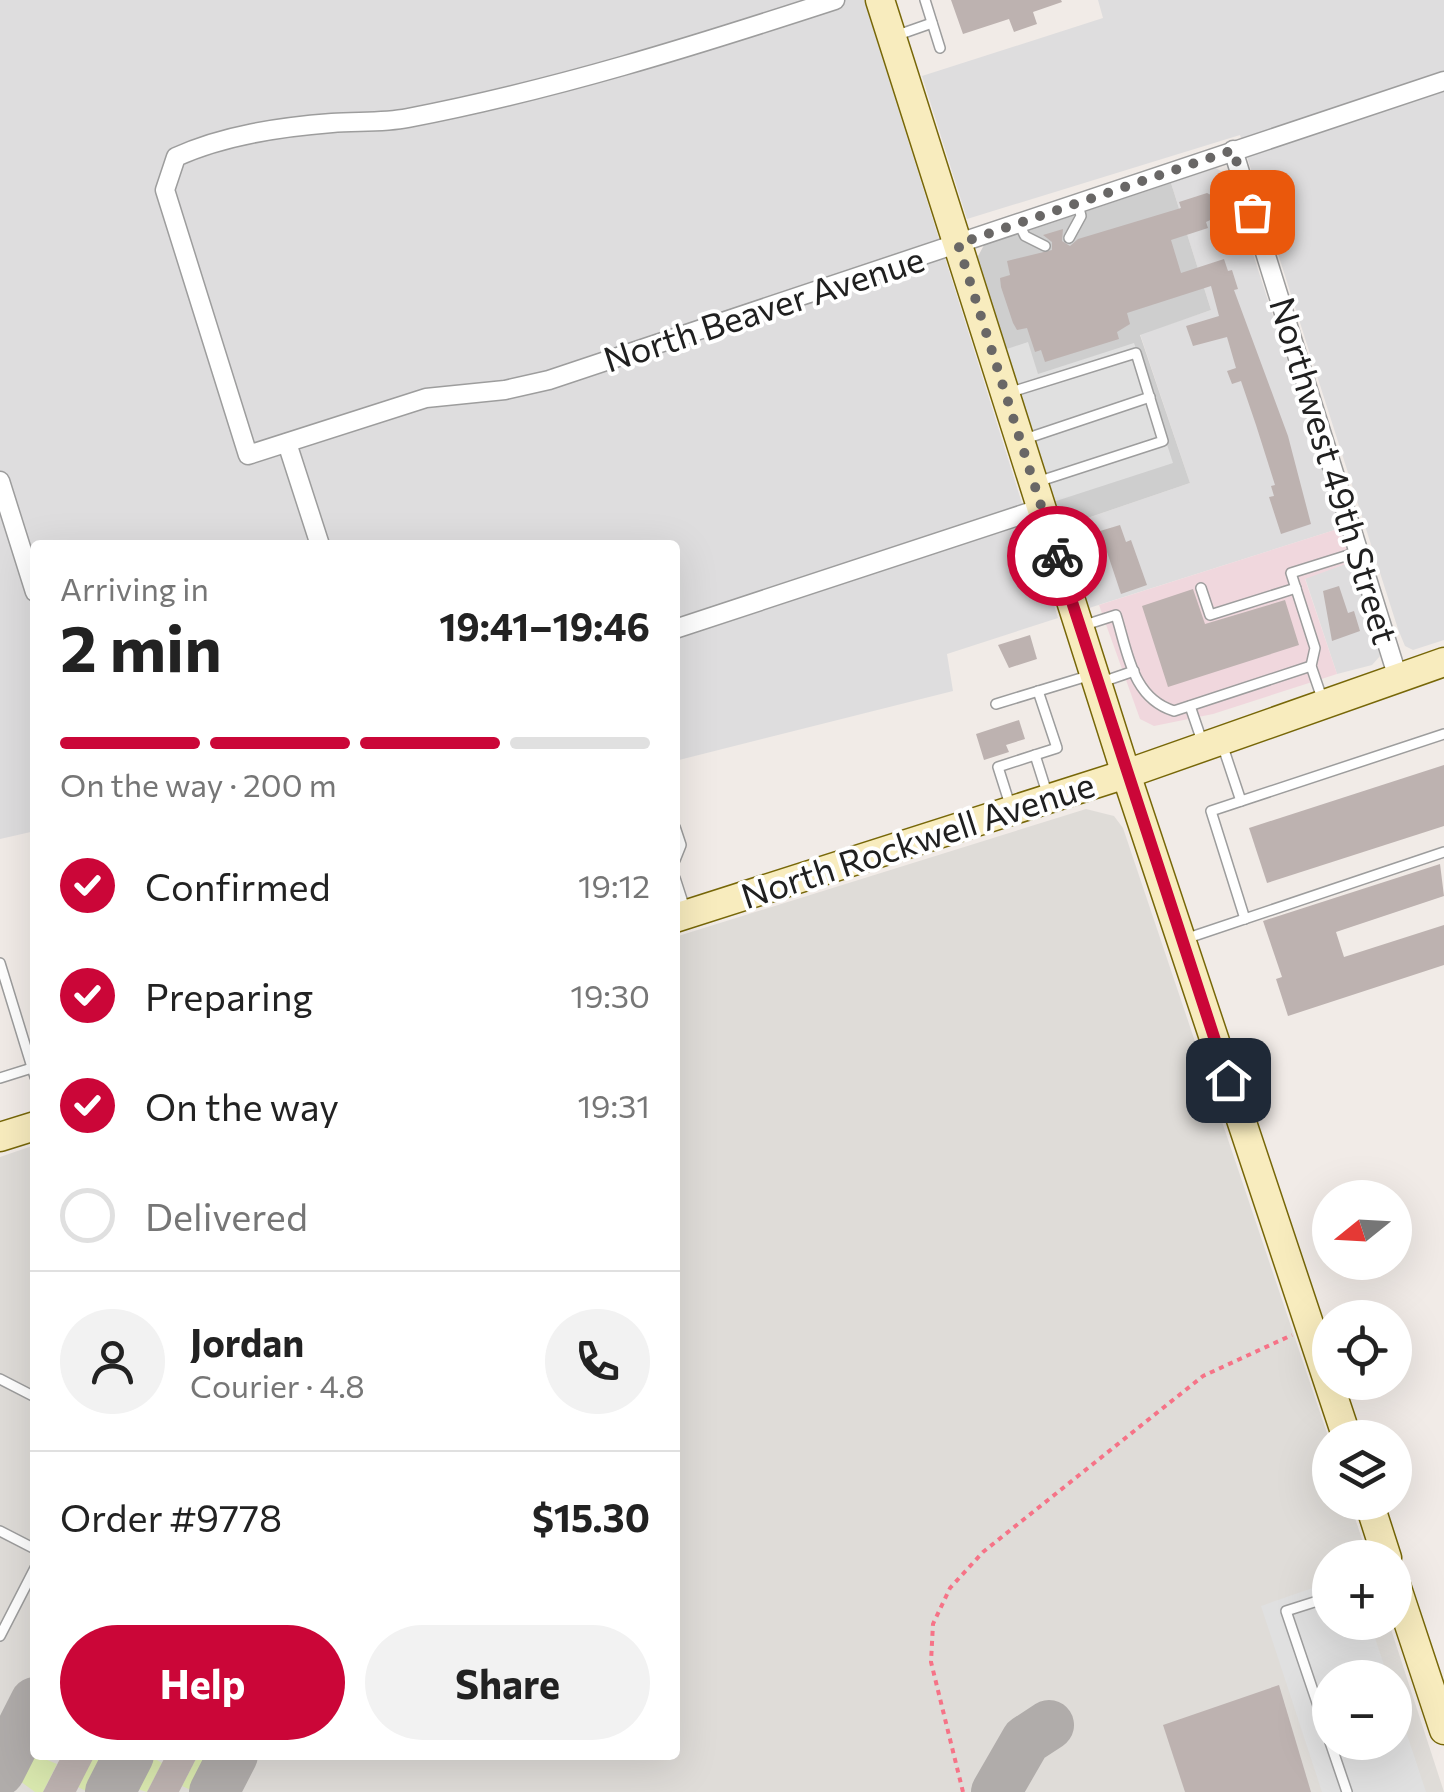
<!DOCTYPE html>
<html lang="en">
<head>
<meta charset="utf-8">
<style>
	:root { --surface:#fff; --page:#f2f2f2; --text:#222; --muted:#767676; --line:#e0e0e0; --accent:#cb0638 }
	body { margin:0; font-family:Commissioner,sans-serif; background:var(--page); color:var(--text); height:100vh; display:flex; flex-direction:column; font-size:38px; white-space:nowrap }
	* { box-sizing:border-box; margin:0 }
	p { font-size:32px; color:var(--muted) }
	.icon { flex:none; width:55px; height:55px; fill:none; stroke:currentColor; stroke-width:2; stroke-linecap:round; stroke-linejoin:round }
	.map { position:relative; flex:1; overflow:hidden }
	.sheet { position:absolute; left:30px; top:540px; width:650px; height:1220px; display:flex; flex-direction:column; background:var(--surface); border-radius:10px; box-shadow:0 10px 40px #0002 }
	.sheet>* { flex:none }
	.needle { width:65px; rotate:252deg }
	.controls { position:absolute; left:1312px; top:1180px; display:grid; gap:20px }
	.controls a { display:grid; place-items:center; width:100px; height:100px; border-radius:50%; background:var(--surface); box-shadow:0 10px 40px #0002; font-size:50px }
	.pin { position:absolute; display:grid; place-items:center; width:85px; height:85px; color:#fff; margin:-42px; border-radius:20px; box-shadow:0 5px 15px #0006 }
	.courier { position:absolute; display:grid; place-items:center; width:100px; height:100px; margin:-50px; border:8px solid #cb0638; border-radius:50%; background:#fff; color:#222; box-shadow:0 2px 12px #0007 }
	.overview em { font-style:normal; font-weight:700 }
	.overview div { display:flex; flex-direction:column-reverse }
	.overview { display:flex; align-items:center; justify-content:space-between; height:170px; padding:0 30px }
	h1 { font-size:65px; font-weight:700; line-height:75px }
	.bar { display:grid; grid-template-columns:repeat(4,1fr); gap:15px 10px; align-content:center; height:120px; padding:0 30px }
	.bar i { height:12px; border-radius:8px; background:var(--line) }
	.bar .selected { background:var(--accent) }
	.bar p { grid-column:span 4 }
	.line { display:flex; align-items:center; gap:25px; padding:0 30px; border-top:2px solid var(--line) }
	.line div { flex:1 }
	.round { display:grid; place-items:center; flex:none; width:105px; height:105px; border-radius:52px; background:var(--page) }
	ol { padding:0 30px; list-style:none }
	li { display:flex; align-items:center; gap:30px; height:110px }
	li p { margin-inline-start:auto }
	li .icon { padding:10px; border-radius:50%; background:var(--accent); color:#fff; stroke-width:4 }
	li:last-child { color:var(--muted) }
	li i { width:55px; height:55px; border:5px solid var(--line); border-radius:50% }
	.primary-button { display:flex; gap:20px; margin-top:auto; padding:20px 30px }
	.primary-button a { flex:1; height:115px; border-radius:60px; background:var(--accent); color:#fff; font-size:40px; font-weight:700; line-height:115px; text-align:center }
	.primary-button a+a { background:var(--page); color:var(--text) }
	.map>svg:first-child { display:block }
</style>
</head>
<body>
<div class="map">
<svg width="1444" height="1792" viewBox="0 0 1444 1792">
	<rect width="100%" height="100%" fill="#f1ebe7"/>
	<g fill="#deddde">
		<path d="M0,0H864L1058,618L947,654L953,691L675,761V545H35V831L0,839Z"/>
		<path d="M1098,0H1444V640L1413,650L1405,646L1398,629L1240,135L967,219L922,76L1103,18Z"/>
		<path d="M1216,168L1228,176L1341,528L1089,608L1061,527L1190,483L1140,334L1211,310L1171,183Z"/>
		<path d="M1351,562L1380,656L1372,665L1337,674L1305,578Z"/>
	</g>
	<path fill="#f0d7dd" d="M1341,528L1351,562L1305,579L1337,674L1213,714L1154,726L1140,719L1099,605Z"/>
	<path fill="#cecece" d="M1171,183L1211,310L1140,335L1190,483L1061,527L976,260L984,245Z"/>
	<path fill="#dfdcd8" fill-rule="evenodd" d="M1086,809L1114,816L1123,828L1330,1442V1502L1350,1503L1368,1557L1330,1558V1622L1389,1623L1444,1792H0V1157L35,1145V1755H675V937ZM1330,1678H1395V1742H1330Z"/>
	<g fill="#dae9af">
		<path d="M35,1755L57,1764L43,1792H35L20,1781Z"/>
		<path d="M94,1755L106,1761L109,1772L100,1790L88,1792L78,1787Z"/>
		<path d="M198,1755H222L204,1788L195,1792L182,1786Z"/>
		<path d="M150,1756L162,1763L147,1792L134,1788L131,1778L139,1760Z"/>
	</g>
	<g fill="#e0e0e0">
		<path d="M1028,342L1038,374L1134,343L1173,463L1053,502L1004,350Z"/>
		<path d="M1330,1582V1622L1370,1623L1388,1677L1330,1678V1742H1395V1698L1426,1792H1322L1261,1606Z"/>
	</g>
	<g fill="none" stroke-linecap="round" stroke-linejoin="round">
		<g stroke="#b0acaa" stroke-width="50">
			<path d="M0,1771L35,1702"/>
			<path d="M110,1792L129,1755"/>
			<path d="M214,1792L233,1755"/>
			<path d="M996,1792L1026,1740L1049,1725"/>
		</g>
	</g>
	<g fill="#bdb2b0">
		<path d="M951,0H1061L1062,2L1033,12L1037,24L1014,32L1009,19L963,34Z"/>
		<path d="M1207,193L1213,196L1219,216L1206,222L1208,228L1171,240L1181,273L1224,259L1228,271L1232,270L1238,289L1234,290L1288,436L1311,524L1281,534L1269,497L1274,496L1271,486L1275,485L1256,425L1241,381L1232,384L1227,371L1236,368L1227,337L1193,346L1186,326L1219,316L1211,286L1127,313L1130,324L1117,332L1119,339L1045,362L1041,350L1035,352L1027,328L1017,330L1013,323L1001,287L1000,278L1010,275L1007,261L1052,250V242L1043,235L1063,229L1062,241L1070,246L1078,239L1181,208L1179,202Z"/>
		<path d="M1120,525L1126,542L1131,540L1147,585L1121,594L1100,531Z"/>
		<path d="M1339,586L1348,613L1354,611L1360,631L1332,641L1323,591Z"/>
		<path d="M1193,589L1205,624L1285,600L1299,645L1168,687L1142,606Z"/>
		<path d="M1030,635L1037,659L1009,668L998,645Z"/>
		<path d="M1019,720L1025,739L1006,745L1009,752L984,760L976,734Z"/>
		<path d="M1444,765V826L1267,883L1249,828Z"/>
		<path d="M1440,864L1444,896L1336,932L1344,957L1444,925V965L1288,1016L1276,979L1282,977L1263,921Z"/>
		<path d="M1279,1685L1311,1792H1185L1163,1725Z"/>
		<path d="M62,1755H95L76,1792H43Z"/>
		<path d="M166,1755H198L179,1792H147Z"/>
	</g>
	<g fill="none" stroke-linecap="round" stroke-linejoin="round">
		<defs>
			<g id="lane">
				<path d="M925,0L940,48"/>
				<path d="M895,36L932,23"/>
				<path d="M1019,224L1025,236L1045,246"/>
				<path d="M1069,238L1081,216L1078,204"/>
				<path d="M1011,392L1136,353L1163,441L1037,482"/>
				<path d="M1022,440L1150,397"/>
				<path d="M1201,588L1210,615L1296,588"/>
				<path d="M1085,625L1116,615C1128,653 1132,698 1174,711L1311,666"/>
				<path d="M1099,683L1134,671"/>
				<path d="M1323,701L1311,666L1315,648L1291,573L1358,552"/>
				<path d="M996,704L1091,675"/>
				<path d="M1190,706L1203,744"/>
				<path d="M1223,747L1241,801"/>
				<path d="M1035,755L1057,748L1038,691"/>
				<path d="M1011,808L998,767L1035,755L1048,796"/>
				<path d="M675,827L681,845L675,860"/>
				<path d="M675,878L686,912"/>
				<path d="M1245,919L1211,811L1444,734"/>
				<path d="M1185,939L1444,852"/>
				<path d="M0,963L35,1077"/>
				<path d="M0,1078L35,1067"/>
				<path d="M0,1379L35,1397"/>
				<path d="M0,1531L35,1549"/>
				<path d="M1330,1597L1286,1611L1330,1741"/>
				<path d="M0,1636L35,1568"/>
				<path d="M1330,1742L1347,1792"/>
			</g>
			<g id="street">
				<path d="M835,0C694,46 554,90 408,118C383,123 357,121 332,123C280,127 224,135 176,157L165,190L248,455L426,398L505,390L549,380L1444,81"/>
				<path d="M1233,150L1398,678"/>
				<path d="M287,443L320,545"/>
				<path d="M0,481L35,592"/>
				<path d="M675,629L1042,508"/>
			</g>
			<g id="secondary">
				<path d="M880,0L1126,774L1347,1438"/>
				<path d="M675,918L1126,774L1444,662"/>
				<path d="M0,1137L35,1126"/>
				<path d="M1369,1502L1387,1558"/>
				<path d="M1395,1582L1444,1730"/>
			</g>
		</defs>
		<use href="#lane" stroke="#9d9d9d" stroke-width="12"/>
		<use href="#street" stroke="#9d9d9d" stroke-width="21"/>
		<use href="#secondary" stroke="#776708" stroke-width="31"/>
		<path stroke="#f67387" stroke-width="4" stroke-dasharray="5 5" stroke-linecap="butt" d="M963,1792L931,1662L933,1624L950,1588L983,1552L1203,1376L1292,1335"/>
		<use href="#lane" stroke="#fff" stroke-width="9"/>
		<use href="#street" stroke="#fff" stroke-width="18"/>
		<use href="#secondary" stroke="#f8ecbe" stroke-width="28"/>
	</g>
	<g fill="none" stroke-linecap="round" stroke-linejoin="round">
		<path stroke="#696766" stroke-width="10" stroke-dasharray="0 18" d="M1057,556L958,244L1233,150L1252,212"/>
		<path stroke="#cb0638" stroke-width="12" d="M1057,556L1228,1080"/>
	</g>
	<g text-anchor="middle" stroke-width="8" stroke-linejoin="round" paint-order="stroke">
		<g font-size="35" fill="#202020" stroke="#fff">
			<text transform="translate(764 310) rotate(-18)" y="12">North Beaver Avenue</text>
			<text transform="translate(1333 471) rotate(73)" y="12">Northwest 49th Street</text>
			<text transform="translate(918 841) rotate(-18)" y="12">North Rockwell Avenue</text>
		</g>
	</g>
</svg>
<div class="controls">
<a><svg class="needle" viewBox="-14 -14 28 28"><path d="M0-13l5 13h-10z" fill="#e53935"/><path d="M0 13l5-13h-10z" fill="#767676"/></svg></a>
<a><svg class="icon" aria-label="locate" viewBox="0 0 24 24"><circle cx="12" cy="12" r="6"/><path d="M12 2v4M12 18v4M2 12h4M18 12h4"/></svg></a>
<a><svg class="icon" aria-label="layers" viewBox="0 0 24 24"><path d="M12 4l9 5-9 5-9-5zM3 14l9 5 9-5"/></svg></a>
<a>+</a>
<a>−</a>
</div>
<div class="pin" style="left:1252px;top:212px;background:#ea580c"><svg class="icon" aria-label="bag" viewBox="0 0 24 24"><path d="M5 8h14l-1 12H6zM9 8a3 3 0 0 1 6 0"/></svg></div>
<div class="pin" style="left:1228px;top:1080px;background:#1f2937"><svg class="icon" aria-label="home" viewBox="0 0 24 24"><path d="M3 11l9-7 9 7M6 9v11h12V9"/></svg></div>
<div class="courier" style="left:1057px;top:556px"><svg class="icon" aria-label="bike" viewBox="0 0 24 24"><circle cx="6" cy="16" r="4"/><circle cx="18" cy="16" r="4"/><path d="M6 16l4-8h5l3 8M10 8l3 8H6M13 5h3"/></svg></div>
<section class="sheet">
<div class="overview"><div><h1>2 min</h1><p>Arriving in</p></div><em>19:41–19:46</em></div>
<div class="bar"><i class="selected"></i><i class="selected"></i><i class="selected"></i><i></i><p>On the way · 200 m</p></div>
<ol>
<li><svg class="icon" aria-label="check" viewBox="0 0 24 24"><path d="M5 12l5 5 9-10"/></svg>Confirmed<p>19:12</p></li>
<li><svg class="icon" aria-label="check" viewBox="0 0 24 24"><path d="M5 12l5 5 9-10"/></svg>Preparing<p>19:30</p></li>
<li><svg class="icon" aria-label="check" viewBox="0 0 24 24"><path d="M5 12l5 5 9-10"/></svg>On the way<p>19:31</p></li>
<li><i></i>Delivered</li>
</ol>
<div class="line" style="height:180px"><a class="round"><svg class="icon" aria-label="person" viewBox="0 0 24 24"><circle cx="12" cy="8" r="4"/><path d="M4 21q1-7 8-7t8 7"/></svg></a><div><b>Jordan</b><p>Courier · 4.8</p></div><a class="round"><svg class="icon" aria-label="phone" viewBox="0 0 24 24"><path d="M5 4h4l2 5-3 2q2 4 5 5l2-3 5 2v4C11 20 4 13 5 4z"/></svg></a></div>
<div class="line" style="height:130px"><div>Order #9778</div><b>$15.30</b></div>
<div class="primary-button"><a>Help</a><a>Share</a></div>
</section>
</div>
</body>
</html>
